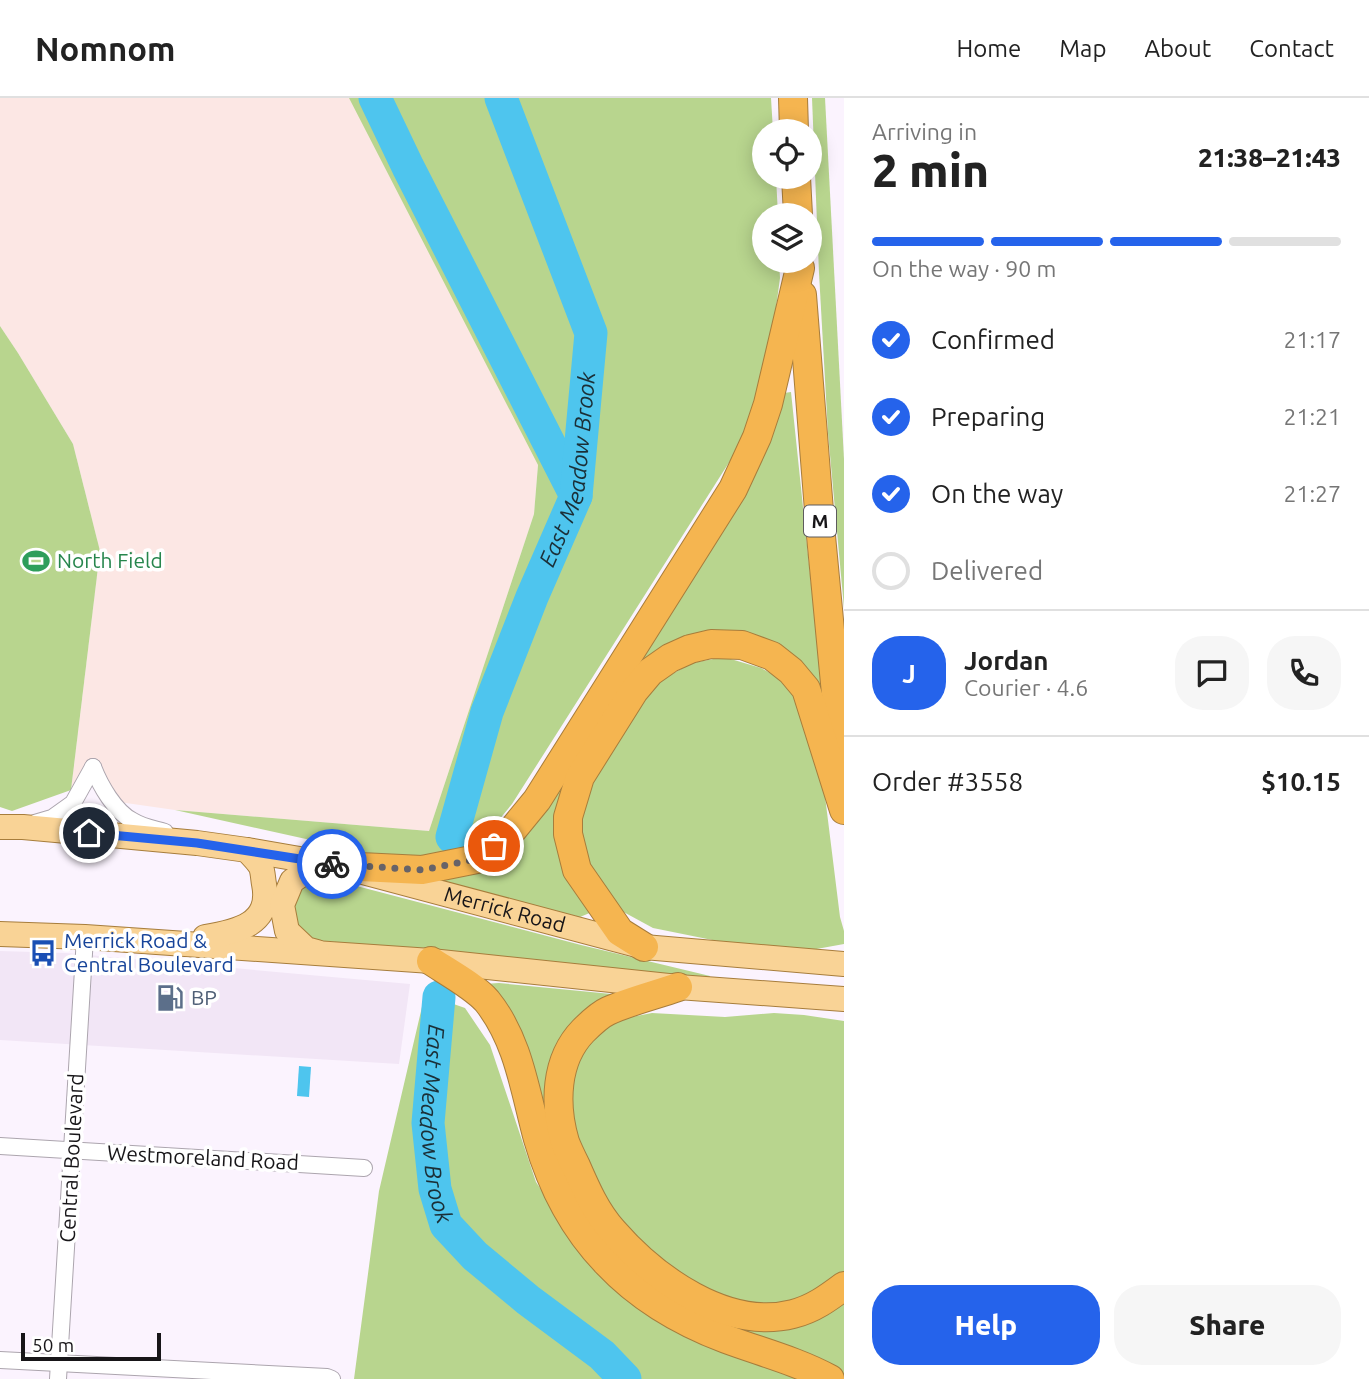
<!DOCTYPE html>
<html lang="en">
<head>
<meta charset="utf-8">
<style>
	:root { --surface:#fff; --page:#f6f6f6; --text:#222; --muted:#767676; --line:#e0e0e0; --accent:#2563eb }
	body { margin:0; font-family:Ubuntu,sans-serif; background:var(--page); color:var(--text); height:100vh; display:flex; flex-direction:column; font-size:26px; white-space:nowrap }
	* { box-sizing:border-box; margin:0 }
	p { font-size:23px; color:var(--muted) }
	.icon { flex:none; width:38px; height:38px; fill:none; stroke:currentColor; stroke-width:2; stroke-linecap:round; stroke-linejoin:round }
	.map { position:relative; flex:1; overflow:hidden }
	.drawer { display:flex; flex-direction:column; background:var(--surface); width:525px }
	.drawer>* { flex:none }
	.fabs { position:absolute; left:752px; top:21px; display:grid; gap:14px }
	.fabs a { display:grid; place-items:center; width:70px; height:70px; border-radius:50%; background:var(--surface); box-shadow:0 4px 18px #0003; font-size:35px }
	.scale { position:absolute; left:21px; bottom:18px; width:140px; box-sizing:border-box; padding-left:7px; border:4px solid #171518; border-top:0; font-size:19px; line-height:24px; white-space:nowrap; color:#171518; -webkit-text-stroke:5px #fff; paint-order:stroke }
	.pin { position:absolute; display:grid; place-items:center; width:60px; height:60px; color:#fff; margin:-30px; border:4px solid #fff; border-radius:50%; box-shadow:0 2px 7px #0007 }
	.courier { position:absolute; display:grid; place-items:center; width:70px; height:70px; margin:-35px; border:5px solid #2563eb; border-radius:50%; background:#fff; color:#222; box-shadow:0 2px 9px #0007 }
	.headline em { font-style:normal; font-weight:800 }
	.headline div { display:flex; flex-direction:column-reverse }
	.headline { display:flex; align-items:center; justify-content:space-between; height:119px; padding:0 28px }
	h1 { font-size:46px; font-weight:800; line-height:52px }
	.bar { display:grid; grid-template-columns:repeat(4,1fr); gap:10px 7px; align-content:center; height:84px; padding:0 28px }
	.bar i { height:9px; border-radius:5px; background:var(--line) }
	.bar .active { background:var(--accent) }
	.bar p { grid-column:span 4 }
	.line { display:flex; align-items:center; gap:18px; padding:0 28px; border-top:2px solid var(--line) }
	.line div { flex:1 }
	.round { display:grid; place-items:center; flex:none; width:74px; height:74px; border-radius:28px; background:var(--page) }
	ol { padding:0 28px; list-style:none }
	li { display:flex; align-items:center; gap:21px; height:77px }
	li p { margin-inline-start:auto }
	li .icon { padding:7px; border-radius:50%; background:var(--accent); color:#fff; stroke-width:4 }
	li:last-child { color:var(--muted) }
	li i { width:38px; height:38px; border:4px solid var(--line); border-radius:50% }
	.cta { display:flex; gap:14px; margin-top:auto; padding:14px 28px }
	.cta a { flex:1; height:80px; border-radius:28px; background:var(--accent); color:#fff; font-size:28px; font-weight:800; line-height:80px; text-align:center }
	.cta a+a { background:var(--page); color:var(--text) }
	header { display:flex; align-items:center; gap:42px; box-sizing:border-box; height:98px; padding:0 35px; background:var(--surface); border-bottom:2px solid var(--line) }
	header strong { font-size:33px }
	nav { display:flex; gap:38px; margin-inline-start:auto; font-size:24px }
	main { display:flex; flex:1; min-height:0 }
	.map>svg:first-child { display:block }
</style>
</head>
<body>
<header>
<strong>Nomnom</strong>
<nav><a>Home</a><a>Map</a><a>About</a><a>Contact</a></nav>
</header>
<main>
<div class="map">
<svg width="844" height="1281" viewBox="0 0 844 1281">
	<rect width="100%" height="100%" fill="#fbf3fe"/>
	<path fill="#f2e6f6" d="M0,853L66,855L410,886L399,966L0,942Z"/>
	<path fill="#fce7e4" d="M0,0H350L538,367L534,416L429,733L175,712L119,704L88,667L71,692L100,453L73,346L18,255L0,228Z"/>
	<g fill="#b8d58e">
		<path d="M349,0H771L773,33H765V79H776L778,117H765V163H779L780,180L768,270L749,333L512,706L475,751L436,762L392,760L175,712L429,733L534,416L538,367Z"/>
		<path d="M812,0H825L844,361V510L828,335L819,175Z"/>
		<path d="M0,228L18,255L73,346L100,453L71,692L12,713L0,709Z"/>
		<path d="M791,294L824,610L764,545L634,579L561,753L573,792L592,814L580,819L422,778L504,751L784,295Z"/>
		<path d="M724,559L761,570L786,584L799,597L820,658L840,819L844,833V846L800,854L747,849L653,830L607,805L585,777L577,730L581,699L656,585L692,565Z"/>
		<path d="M309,781H330L581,847L710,878L709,883L633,873L315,842L295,831L289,800Z"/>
		<path d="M499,885L632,898C614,905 591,913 577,929C518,996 567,1102 620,1158C649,1188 690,1210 729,1222C737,1225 746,1229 755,1229C765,1230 786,1228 797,1225C803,1224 810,1220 816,1217C826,1212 836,1209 844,1201V1279L818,1266L700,1223L660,1202L619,1167L589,1132L557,1077L532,984L514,932L493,898L483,886Z"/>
		<path d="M425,896L465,910L490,947L536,1084L583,1155L803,1281H354L379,1093Z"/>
		<path d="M652,915L725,919L774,915L804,917L844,923V1176L801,1209L744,1211L693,1192L609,1117L577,1054L567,984L584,948L611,923Z"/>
	</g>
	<path fill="#4ec5ee" d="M299,968L311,969L309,999L297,998Z"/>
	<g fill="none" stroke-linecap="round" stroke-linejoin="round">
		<g stroke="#4ec5ee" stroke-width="33">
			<path d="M375,0L408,69L576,398"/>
			<path id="s1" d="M452,739L487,614L532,499L576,398L591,235L501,0"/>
			<path id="s2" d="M439,899L428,1025L435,1091L446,1127L475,1158L528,1202L602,1257L625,1281"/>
		</g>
		<defs>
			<g id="street">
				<path d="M93,669C100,687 115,714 133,723C142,729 155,731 165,734"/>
				<path d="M35,725L52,720L73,705L93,669"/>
				<path d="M0,1048L364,1070"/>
				<path d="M0,1262L327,1279L332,1281"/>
				<path d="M58,1281L85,839"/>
			</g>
			<g id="primary">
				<path id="s3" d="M0,729H23L89,735L197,745L247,752L340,768L644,849L844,866"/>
				<path d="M0,836L85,839L431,863L678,889L844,901"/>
				<path d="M205,839C237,834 272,826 264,786C263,781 263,774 261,769C258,763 251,757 247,752"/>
				<path d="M317,854L306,851L287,833L282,807L292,783L314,768H329"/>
			</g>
			<g id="highway">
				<path d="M793,0L794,33"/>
				<path d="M796,79L798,117"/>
				<path d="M802,197L821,438L843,669"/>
				<path d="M340,768L422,772L477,761L510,735L537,702L733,391L757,339L768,306L800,170"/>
				<path d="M644,849L620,834L577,772L568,736V719L580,679L634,593L650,574L670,560L690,551L711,546L742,547L772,558L791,573L806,591L844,712"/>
				<path d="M431,863C448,874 475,889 487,903C519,943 525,994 538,1041C551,1086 574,1131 607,1165C640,1200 681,1224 726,1241C761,1254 797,1263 830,1281"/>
				<path d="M678,889C655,897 630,903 608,913C599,917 589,927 583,933C555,962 554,1007 565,1044C568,1052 572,1060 576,1068C586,1091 596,1114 613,1133C654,1180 726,1233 793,1216C813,1211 828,1200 844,1188"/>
			</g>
		</defs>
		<use href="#street" stroke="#aca5ae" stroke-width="18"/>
		<use href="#primary" stroke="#a77d3c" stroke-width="26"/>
		<use href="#highway" stroke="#a77d3c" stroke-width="30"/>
		<use href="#street" stroke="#fff" stroke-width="16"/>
		<use href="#primary" stroke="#f9d396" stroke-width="24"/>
		<use href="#highway" stroke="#f5b550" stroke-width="28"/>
	</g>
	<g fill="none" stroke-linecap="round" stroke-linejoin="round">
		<path stroke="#676368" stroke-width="7" stroke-dasharray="0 12.6" d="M332,766L422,772L477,761L494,748"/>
		<path stroke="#2563eb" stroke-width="9" d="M89,735L197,745L332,766"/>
	</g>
	<defs>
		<symbol id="stadium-bare" viewBox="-9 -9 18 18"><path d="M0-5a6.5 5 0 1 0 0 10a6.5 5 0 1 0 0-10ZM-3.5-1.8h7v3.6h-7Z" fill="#2e9e5b" stroke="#fff" stroke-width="2.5" paint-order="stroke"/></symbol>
		<symbol id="bus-bare" viewBox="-9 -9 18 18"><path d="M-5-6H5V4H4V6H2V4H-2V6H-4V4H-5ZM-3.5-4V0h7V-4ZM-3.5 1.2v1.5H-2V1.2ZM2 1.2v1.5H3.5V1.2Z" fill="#1a4fb4" stroke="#fff" stroke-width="2.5" paint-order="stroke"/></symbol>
		<symbol id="fuel-bare" viewBox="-9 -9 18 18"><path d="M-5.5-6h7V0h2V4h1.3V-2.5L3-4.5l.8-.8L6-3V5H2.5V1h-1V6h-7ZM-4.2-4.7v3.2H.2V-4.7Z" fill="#5c6f8a" stroke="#fff" stroke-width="2.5" paint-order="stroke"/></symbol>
	</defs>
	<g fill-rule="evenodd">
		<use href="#stadium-bare" x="17" y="444" width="38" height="38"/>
		<use href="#bus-bare" x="24" y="836" width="38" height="38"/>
		<use href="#fuel-bare" x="151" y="881" width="38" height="38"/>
	</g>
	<g text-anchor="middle" stroke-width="7" stroke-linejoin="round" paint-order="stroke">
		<rect fill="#fff" stroke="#5d5b5d" stroke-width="2" x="804" y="407.5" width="32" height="31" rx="5"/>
		<g font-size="19" font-weight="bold" fill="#171518">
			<text x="820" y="430">M</text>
		</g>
		<g font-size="21" fill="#27864d" stroke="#fff" text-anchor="start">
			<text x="57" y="470">North Field</text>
		</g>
		<g font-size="21" fill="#171518" stroke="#fff">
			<text dy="7" stroke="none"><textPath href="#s3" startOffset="513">Merrick Road</textPath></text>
			<text transform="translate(72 1060) rotate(-87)" y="7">Central Boulevard</text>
			<text transform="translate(203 1060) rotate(3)" y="7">Westmoreland Road</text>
		</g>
		<g font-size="21" fill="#164399" stroke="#fff" text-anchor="start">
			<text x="64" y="850">Merrick Road &amp;<tspan x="64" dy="24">Central Boulevard</tspan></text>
		</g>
		<g font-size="21" fill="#4e5e75" stroke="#fff" text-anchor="start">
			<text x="191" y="907">BP</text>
		</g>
		<g font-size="23" font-style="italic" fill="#1b2f37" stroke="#fff">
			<text dy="8" stroke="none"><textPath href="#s1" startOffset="388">East Meadow Brook</textPath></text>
			<text dy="8" stroke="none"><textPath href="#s2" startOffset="128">East Meadow Brook</textPath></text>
		</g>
	</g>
</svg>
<div class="fabs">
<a><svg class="icon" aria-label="locate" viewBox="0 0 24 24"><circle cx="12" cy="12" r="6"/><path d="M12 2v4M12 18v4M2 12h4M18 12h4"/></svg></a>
<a><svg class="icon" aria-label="layers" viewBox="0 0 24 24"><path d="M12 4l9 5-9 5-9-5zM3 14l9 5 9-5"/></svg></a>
</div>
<div class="scale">50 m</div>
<div class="pin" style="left:494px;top:748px;background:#ea580c"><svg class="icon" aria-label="bag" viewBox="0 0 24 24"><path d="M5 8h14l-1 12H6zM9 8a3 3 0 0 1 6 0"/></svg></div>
<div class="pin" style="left:89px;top:735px;background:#1f2937"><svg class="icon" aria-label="home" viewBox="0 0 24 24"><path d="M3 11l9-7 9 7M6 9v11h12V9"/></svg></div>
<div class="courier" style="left:332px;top:766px"><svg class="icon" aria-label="bike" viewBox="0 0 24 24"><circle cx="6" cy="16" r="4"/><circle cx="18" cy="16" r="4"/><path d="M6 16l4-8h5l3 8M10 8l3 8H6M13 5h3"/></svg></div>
</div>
<section class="drawer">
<div class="headline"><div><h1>2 min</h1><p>Arriving in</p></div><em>21:38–21:43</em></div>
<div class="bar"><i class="active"></i><i class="active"></i><i class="active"></i><i></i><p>On the way · 90 m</p></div>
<ol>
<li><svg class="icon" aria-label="check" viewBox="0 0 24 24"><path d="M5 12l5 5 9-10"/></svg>Confirmed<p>21:17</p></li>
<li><svg class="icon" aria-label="check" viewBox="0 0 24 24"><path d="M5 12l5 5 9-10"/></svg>Preparing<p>21:21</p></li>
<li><svg class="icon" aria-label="check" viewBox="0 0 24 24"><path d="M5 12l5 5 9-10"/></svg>On the way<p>21:27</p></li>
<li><i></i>Delivered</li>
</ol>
<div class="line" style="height:126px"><b class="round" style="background:var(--accent);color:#fff">J</b><div><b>Jordan</b><p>Courier · 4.6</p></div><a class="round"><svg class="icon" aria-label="chat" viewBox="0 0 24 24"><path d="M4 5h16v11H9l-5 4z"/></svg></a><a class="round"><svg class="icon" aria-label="phone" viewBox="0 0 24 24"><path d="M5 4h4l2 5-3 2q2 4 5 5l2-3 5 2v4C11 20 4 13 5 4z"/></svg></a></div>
<div class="line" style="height:91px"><div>Order #3558</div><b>$10.15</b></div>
<div class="cta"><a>Help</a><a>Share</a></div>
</section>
</main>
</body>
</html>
